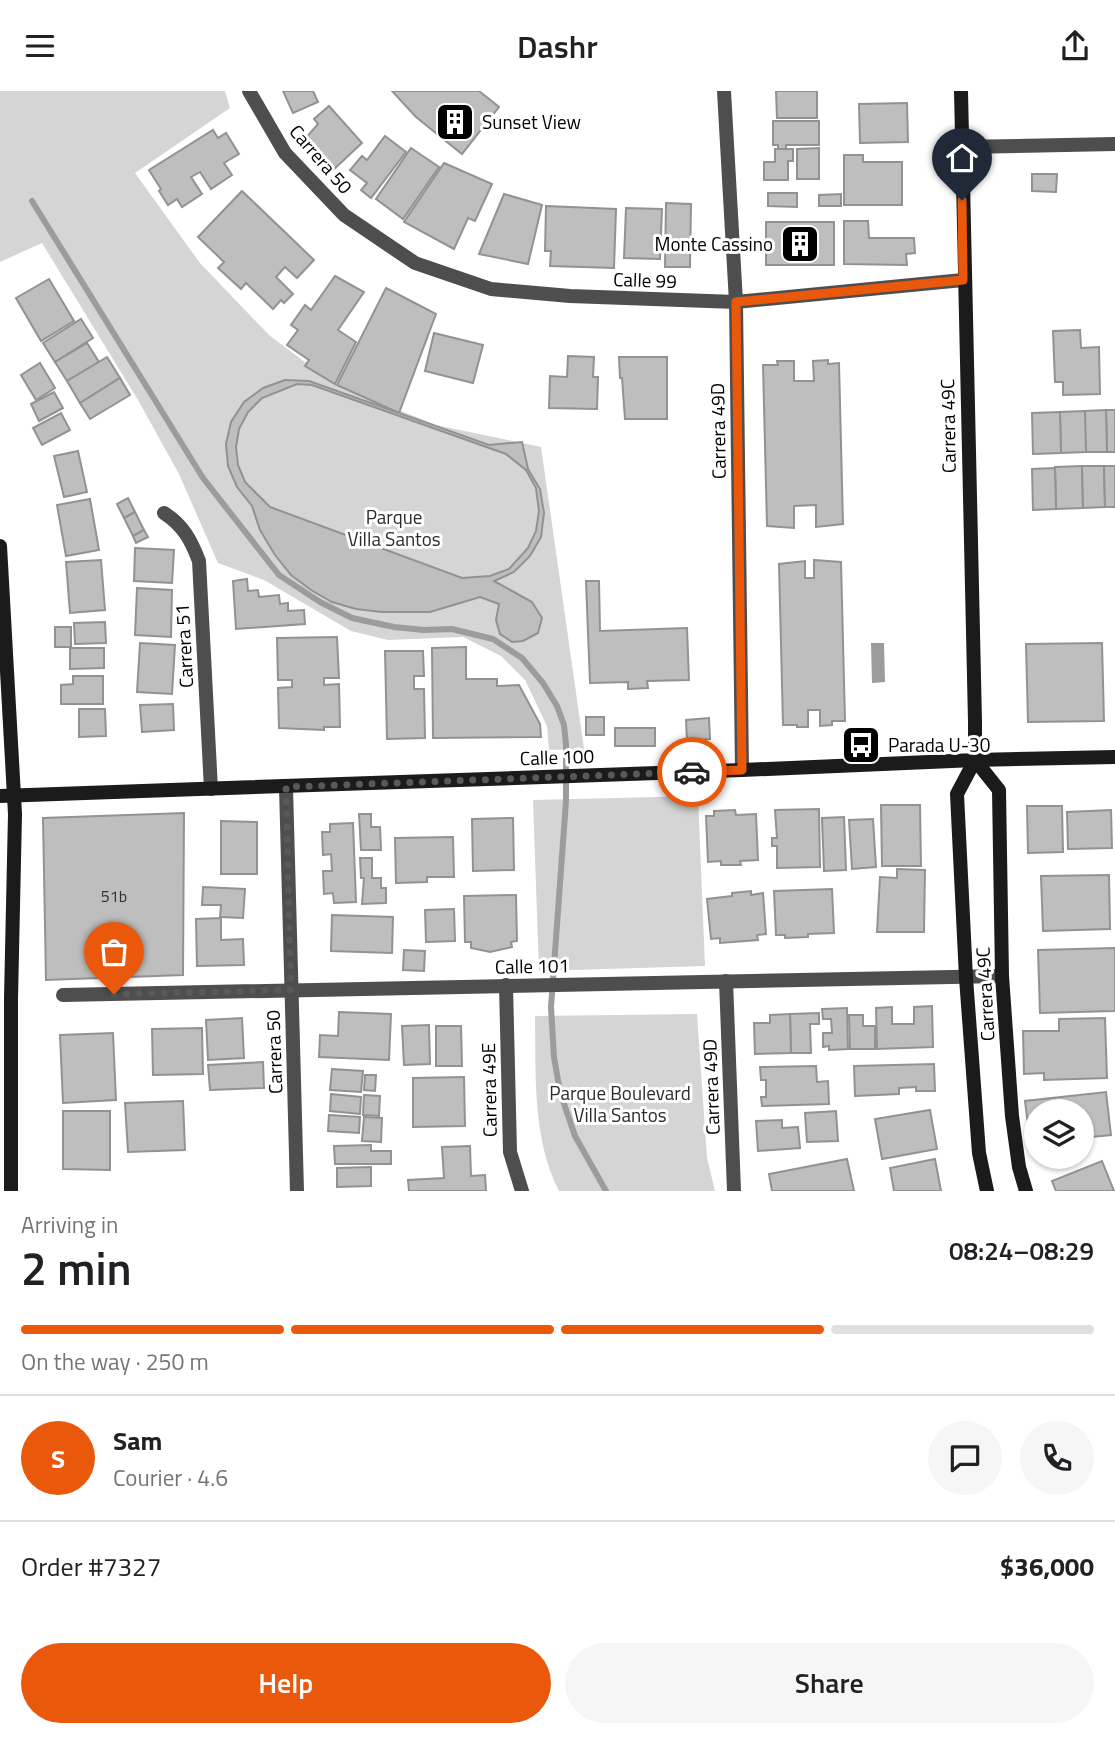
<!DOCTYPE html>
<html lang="en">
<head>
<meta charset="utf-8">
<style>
	:root { --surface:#fff; --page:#f6f6f6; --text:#202124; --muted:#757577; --line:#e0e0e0; --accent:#ea580c }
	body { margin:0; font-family:"Titillium Web",sans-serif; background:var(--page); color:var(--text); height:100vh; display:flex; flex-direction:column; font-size:26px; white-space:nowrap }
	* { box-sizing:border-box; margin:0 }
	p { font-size:23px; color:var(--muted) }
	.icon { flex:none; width:38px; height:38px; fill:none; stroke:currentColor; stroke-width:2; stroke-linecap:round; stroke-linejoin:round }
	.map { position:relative; height:1100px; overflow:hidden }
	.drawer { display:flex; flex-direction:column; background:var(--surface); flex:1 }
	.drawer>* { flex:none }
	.controls { position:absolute; left:1024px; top:1008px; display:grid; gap:14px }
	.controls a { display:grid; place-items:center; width:70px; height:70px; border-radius:50%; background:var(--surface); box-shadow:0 2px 5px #0004; font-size:35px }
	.pin { position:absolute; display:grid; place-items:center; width:60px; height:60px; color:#fff; margin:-72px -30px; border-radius:50% 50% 50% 0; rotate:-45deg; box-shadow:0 0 7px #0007 }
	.pin .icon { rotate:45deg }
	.courier { position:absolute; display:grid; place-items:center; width:70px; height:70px; margin:-35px; border:5px solid #ea580c; border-radius:50%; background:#fff; color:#222; box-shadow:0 2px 9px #0007 }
	.head em { font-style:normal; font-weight:600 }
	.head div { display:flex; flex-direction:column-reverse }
	.head { display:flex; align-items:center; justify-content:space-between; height:119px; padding:0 21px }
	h1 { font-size:46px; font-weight:600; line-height:52px }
	.bar { display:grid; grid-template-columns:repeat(4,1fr); gap:10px 7px; align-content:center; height:84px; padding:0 21px }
	.bar i { height:9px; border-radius:5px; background:var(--line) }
	.bar .on { background:var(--accent) }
	.bar p { grid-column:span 4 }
	.line { display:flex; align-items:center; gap:18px; padding:0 21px; border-top:2px solid var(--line) }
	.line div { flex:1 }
	.round { display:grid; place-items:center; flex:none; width:74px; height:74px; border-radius:37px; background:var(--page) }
	.action { display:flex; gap:14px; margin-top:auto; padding:14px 21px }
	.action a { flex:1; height:80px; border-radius:42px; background:var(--accent); color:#fff; font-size:28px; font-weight:600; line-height:80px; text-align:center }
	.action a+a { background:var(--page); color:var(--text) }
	header { display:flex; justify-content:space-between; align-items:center; height:91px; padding:0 21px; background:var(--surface); font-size:32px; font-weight:600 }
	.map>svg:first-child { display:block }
</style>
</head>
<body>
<header><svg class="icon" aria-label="menu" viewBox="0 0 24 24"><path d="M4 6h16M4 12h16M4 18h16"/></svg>Dashr<svg class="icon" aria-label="share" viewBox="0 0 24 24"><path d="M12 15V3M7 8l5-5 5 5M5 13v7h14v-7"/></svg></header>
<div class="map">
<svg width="1115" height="1100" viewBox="0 0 1115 1100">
	<rect width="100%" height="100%" fill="#fff"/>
	<g fill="#d5d5d5">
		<path d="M0,0H225L230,17L135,82L200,172L269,244L334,293L436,334L541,356L584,658L549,659L547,635L525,589L501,565L463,546L388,549L351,540L264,489L218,472L179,383L138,309L42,152L0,171Z"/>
		<path d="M698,705L705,875L539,880L533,709Z"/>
		<path d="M697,923L707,1067L715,1100H559C532,1047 536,983 535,925Z"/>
	</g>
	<path fill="#9c9c9c" d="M871,552H884L885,591L872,592Z"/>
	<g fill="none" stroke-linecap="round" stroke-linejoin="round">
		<path stroke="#9c9c9c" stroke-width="6" d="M32,110L203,387L279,484L320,511L352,527L394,536L424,539L452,538L493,548L522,567L543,592L557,615L564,634L566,654V710L551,916L554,966L560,1001L575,1045L606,1100"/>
	</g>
	<g fill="#bebebe" stroke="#929292" stroke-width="2" fill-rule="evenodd">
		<path d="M283,0H313L318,11L293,22Z"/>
		<path d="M392,0H479L499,16L462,63L416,26Z"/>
		<path d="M776,0H817V27H777Z"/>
		<path d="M907,12L908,51L860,52L859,13Z"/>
		<path d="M329,15L362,52L332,80L305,48L318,33L314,28Z"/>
		<path d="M773,30H819V54H786V58H778V54H773Z"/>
		<path d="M213,39L218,47L226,42L239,63L224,72L232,84L211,98L200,81L191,86L202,103L182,116L177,108L168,114L159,100L161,98L149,79Z"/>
		<path d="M385,45L406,61L371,107L361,99L367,92L350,79L362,65L367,69Z"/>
		<path d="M411,57L439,76L403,128L376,108Z"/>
		<path d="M819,57V88H797V58Z"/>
		<path d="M775,58H793V70H788V89H764V71H775Z"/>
		<path d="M844,64H863V71H902V114H844Z"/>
		<path d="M444,72L492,93L475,130L468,127L454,158L404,131Z"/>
		<path d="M1032,83H1057L1056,101L1032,100Z"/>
		<path d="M242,100L314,169L297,187L285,176L276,186L293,203L284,212L281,209L273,218L246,192L241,198L218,177L224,171L198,146Z"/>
		<path d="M768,102H797V116L768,115Z"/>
		<path d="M504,103L542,114L528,173L479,163Z"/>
		<path d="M841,103V115H819V104Z"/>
		<path d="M666,112L691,113L690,176H665Z"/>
		<path d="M546,115L616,118L614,177L550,175L551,160H545Z"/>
		<path d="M626,117L662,118L660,168L624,167Z"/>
		<path d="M844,130H868L869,147H914L915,162L906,163L907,174L844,173Z"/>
		<rect x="766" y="131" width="68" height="43"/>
		<path d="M335,185L364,201L338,239L356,251L335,293L305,275L309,269L287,254L298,239L291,234L305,214L311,219Z"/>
		<path d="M49,188L74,230L41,250L16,207Z"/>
		<path d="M386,197L436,223L399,322L337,294Z"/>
		<path d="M81,228L93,247L55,271L43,252Z"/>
		<path d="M1080,239L1081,257L1099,256L1100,303L1063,304V291H1055L1053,240Z"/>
		<path d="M434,242L483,254L473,292L425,280Z"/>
		<path d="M87,252L99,271L67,290L55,271Z"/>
		<path d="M568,265L594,266L593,286H598L597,318L549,317L550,285L567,286Z"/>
		<path d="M107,266L120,287L80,312L67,290Z"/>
		<path d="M619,266H667V328H625L622,287H620Z"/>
		<path d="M828,269V273L839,272L843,433L816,436V414L794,415V437L767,435L763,274H778L777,270H794V290H814L813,270Z"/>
		<path d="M40,272L55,297L36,309L21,284Z"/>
		<path d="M120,287L130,304L90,328L80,312Z"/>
		<path d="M285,289L309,290L489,354L522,351L528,378L540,398L544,422L541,446L530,465L514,481L494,490L532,511L542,527L538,542L523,550L512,551L500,543L496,529L499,513L480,506L430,521H382L356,518L332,511L311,499L291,484L275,464L260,439L252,415L237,396L228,375L226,353L231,331L244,311L263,297ZM297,293L312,294L506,363L526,379L536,397L539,420L536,440L528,457L509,478L490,485L462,487L270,416L245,391L238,374L236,356L239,338L248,321L262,307Z"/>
		<path d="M54,301L63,317L39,330L31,313Z"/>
		<path d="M1106,319H1115V361H1107Z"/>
		<path d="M1106,319L1107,361H1086L1084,320Z"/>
		<path d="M1085,320L1086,361L1061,362L1060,321Z"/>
		<path d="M1060,321L1061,362L1033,363L1032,322Z"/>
		<path d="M61,322L70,339L42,354L33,337Z"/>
		<path d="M78,360L87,401L64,406L54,365Z"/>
		<path d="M1082,375L1083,417L1056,418L1055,376Z"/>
		<path d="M1082,375H1104L1105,416L1083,417Z"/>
		<path d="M1104,375H1115V416H1105Z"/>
		<path d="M1055,377L1056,418L1033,419L1032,378Z"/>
		<path d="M128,407L135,421L124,427L117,413Z"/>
		<path d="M90,408L99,459L66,465L57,414Z"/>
		<path d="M135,421L144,439L133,445L124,427Z"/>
		<path d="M144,439L148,446L136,452L133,445Z"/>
		<path d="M135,457L174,459L172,492L134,490Z"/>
		<path d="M101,469L105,519L70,522L66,471Z"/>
		<path d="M814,469L841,471L845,630H832V634L820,635V619H808V636H797V634H783L779,473L805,470V487H814Z"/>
		<path d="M247,488L248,500L258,499L259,506L279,504L280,513L288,512V520L304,519L305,533L236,538L233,490Z"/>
		<path d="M586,490H599L600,540L687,537L689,589L647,590L648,597L628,598V591L590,592Z"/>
		<path d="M137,497L172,499L171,546L135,544Z"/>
		<path d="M105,531L106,552L75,553L74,532Z"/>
		<rect x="55" y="536" width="16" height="20"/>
		<path d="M337,546L339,587H324V594L339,593L340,636H324V639L279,637L278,597L292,596V589H278L277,547Z"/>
		<path d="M140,552L175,554L172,603L137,601Z"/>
		<path d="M1102,552L1104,630L1028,631L1026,553Z"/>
		<path d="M466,556V588H497V595L519,594L540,633L541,646L433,647L432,557Z"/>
		<path d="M70,557H104V577L70,578Z"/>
		<path d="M385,560H423L424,585H414V598H424L425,647L387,648Z"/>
		<path d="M73,585H103V613H61V594L73,593Z"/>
		<path d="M173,613L174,639L142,641L140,614Z"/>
		<path d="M79,618H105L106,645L79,646Z"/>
		<rect x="586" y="626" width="18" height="18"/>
		<path d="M709,627L710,648L687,650L686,629Z"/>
		<rect x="615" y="637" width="40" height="18"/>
		<path d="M881,714H920L921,775H882Z"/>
		<path d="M1027,715H1062L1063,761L1028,762Z"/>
		<path d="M819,718L820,776L777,777V755H772V747H777L775,719Z"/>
		<path d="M735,719L736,724L756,723L758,769L740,770L741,774H721V770L708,771L706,725H714V720Z"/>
		<path d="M1111,719L1112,757L1068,758L1067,721Z"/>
		<path d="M184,722L183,884L46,889L43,727Z"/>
		<path d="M359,723H371V736H380L381,759H361Z"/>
		<path d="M844,726L846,779L824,780L822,727Z"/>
		<path d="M513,727L514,779L473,780L472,728Z"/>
		<path d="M873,728L876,776L852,778L849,729Z"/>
		<path d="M221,730L257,731V783H221Z"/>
		<path d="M353,732L356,811L334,812L333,802L324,803L323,780H332L331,763L323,764L322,741H330V733Z"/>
		<path d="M453,746L454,786H427V791L396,792L395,747Z"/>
		<path d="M360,767H372V787H381V797H386V812L362,813L364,787H361Z"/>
		<path d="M897,778L925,779L924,841H877L880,786L897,787Z"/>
		<path d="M1109,784L1110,838L1043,840L1041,785Z"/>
		<path d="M203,796L245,798L243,827L220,826L221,814H202Z"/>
		<path d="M832,798L834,842L808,843V846L785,847V844H776L774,800Z"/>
		<path d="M751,800V804L763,802L766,843L757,844L758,849L720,852V847L711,848L707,808L732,805V802Z"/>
		<path d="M516,804L517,850L511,851L512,856L490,861L471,857V851H465L464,805Z"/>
		<path d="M454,818L455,850L426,851L425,819Z"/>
		<path d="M332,824L393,826L392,862L331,860Z"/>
		<path d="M221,827V849L243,848L244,874L197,875L196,828Z"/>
		<path d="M1115,857V920L1040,922L1038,859Z"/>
		<path d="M404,859L425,860L424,880L403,879Z"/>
		<path d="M932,915L933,956L877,958L876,917L892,916V933H914V916Z"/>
		<path d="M847,917L848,958L829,959V955L823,956V942H832L831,928H823L822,918Z"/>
		<path d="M339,921L391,923L389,969L319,966L320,944L338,945Z"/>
		<path d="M819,922V933H810L811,962H791L790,923Z"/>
		<path d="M790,923L791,962L755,963L754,932H770V924Z"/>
		<path d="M849,924H863V935H875V958H850Z"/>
		<path d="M242,927L244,967L208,969L206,929Z"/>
		<path d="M1105,927L1107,987L1044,989V982L1024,983L1023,940H1059V928Z"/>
		<path d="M429,934L430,973L404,974L402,935Z"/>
		<path d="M436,935H461L462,975H436Z"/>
		<path d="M202,937L203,983L153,984L152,938Z"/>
		<path d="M113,942L116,1009L63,1012L60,944Z"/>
		<path d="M263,971L264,997L210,999L208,974Z"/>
		<path d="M934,973L935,1000H916V996L899,997V1003L855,1005L854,975Z"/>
		<path d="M816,975L817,991L828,990L829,1013L762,1015L761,1006H766V989H761L760,976Z"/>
		<path d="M332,978L363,980L361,1001L330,999Z"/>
		<path d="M365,984H376L375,1000L364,999Z"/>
		<path d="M464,986L465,1035L413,1036V987Z"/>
		<path d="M1106,1001L1111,1044L1082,1047V1020H1036V1058L1031,1059L1025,1010Z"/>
		<path d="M331,1003L361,1006L360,1023L330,1020Z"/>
		<path d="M364,1004L380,1005L379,1025L363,1024Z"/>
		<path d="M183,1010L185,1059L128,1061L125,1012Z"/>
		<path d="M930,1019L937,1058L882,1068L875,1028Z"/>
		<path d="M63,1020H110V1079L63,1078Z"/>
		<path d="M836,1020L838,1050L807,1051L805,1022Z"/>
		<path d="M329,1024L360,1026L359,1042L328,1040Z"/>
		<path d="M364,1026L382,1027L381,1051L362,1050Z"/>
		<path d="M782,1029V1037L798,1036L800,1057L758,1060L756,1030Z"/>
		<path d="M371,1054V1060H391V1073H335L334,1055Z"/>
		<path d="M470,1055L471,1085L485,1084L486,1100H409L408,1089L444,1087L442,1056Z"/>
		<path d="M847,1068L854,1100H772L769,1083Z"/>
		<path d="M935,1068L941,1100H894L890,1077Z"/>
		<path d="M1102,1070L1114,1100H1056L1052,1090Z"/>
		<path d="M371,1076V1095L337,1096V1077Z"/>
	</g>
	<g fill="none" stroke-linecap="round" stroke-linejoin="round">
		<g stroke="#4e4e4e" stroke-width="14">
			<path d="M249,0L285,62L344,124L415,172L491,198L570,205L736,211L963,189"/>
			<path d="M724,0L736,211L742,679"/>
			<path d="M961,56L1115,53"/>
			<path d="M164,422C183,434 191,449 199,470L211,698"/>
			<path d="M286,696L297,1100"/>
			<path d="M726,890L734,1100"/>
			<path d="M506,894L510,1061L522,1100"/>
			<path d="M63,904L1002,885"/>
		</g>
		<g stroke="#1b1b1b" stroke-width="14">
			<path d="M961,0L975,631V669L957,703L966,887L979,1062L987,1100"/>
			<path d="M0,455L15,723L11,907V1100"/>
			<path d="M975,669L999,699L1002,885L1012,1025L1019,1076L1026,1100"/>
			<path d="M0,705L742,679L975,669L1115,666"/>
		</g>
	</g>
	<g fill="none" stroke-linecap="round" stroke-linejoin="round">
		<path stroke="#595959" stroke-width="7" stroke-dasharray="0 12.6" d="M114,903L291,899L286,696L692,681"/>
		<path stroke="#ea580c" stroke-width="9" d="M692,681L742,679L736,211L963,189L962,109"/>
	</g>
	<defs>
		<symbol id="building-square" viewBox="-11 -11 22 22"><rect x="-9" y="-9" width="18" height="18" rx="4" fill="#000" stroke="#fff"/><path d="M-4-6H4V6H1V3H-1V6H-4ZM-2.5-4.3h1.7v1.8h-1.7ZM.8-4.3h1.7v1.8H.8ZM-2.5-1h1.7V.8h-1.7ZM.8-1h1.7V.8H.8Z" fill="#fff"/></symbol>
		<symbol id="bus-square" viewBox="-11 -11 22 22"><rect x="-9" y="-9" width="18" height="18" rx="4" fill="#000" stroke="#fff"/><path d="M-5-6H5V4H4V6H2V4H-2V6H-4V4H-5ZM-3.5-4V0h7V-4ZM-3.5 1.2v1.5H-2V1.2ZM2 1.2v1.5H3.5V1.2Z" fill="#fff"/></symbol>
	</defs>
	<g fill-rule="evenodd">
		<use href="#building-square" x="433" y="9" width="44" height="44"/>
		<use href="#building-square" x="778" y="131" width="44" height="44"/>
		<use href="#bus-square" x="839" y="632" width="44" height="44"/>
	</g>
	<g text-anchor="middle" stroke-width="6" stroke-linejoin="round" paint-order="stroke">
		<g font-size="16" fill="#303030">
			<text x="114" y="811">51b</text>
		</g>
		<g font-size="19" fill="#000" stroke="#fff" text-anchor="start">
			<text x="482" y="38">Sunset View</text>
			<text x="773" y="160" text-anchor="end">Monte Cassino</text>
			<text x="888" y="661">Parada U-30</text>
		</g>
		<g font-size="19" fill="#000" stroke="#fff">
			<text transform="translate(321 68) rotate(49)" y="7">Carrera 50</text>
			<text transform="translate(645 189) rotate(2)" y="7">Calle 99</text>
			<text transform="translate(948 335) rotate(-91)" y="7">Carrera 49C</text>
			<text transform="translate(718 340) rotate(-91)" y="7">Carrera 49D</text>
			<text transform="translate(184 555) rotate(-93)" y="7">Carrera 51</text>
			<text transform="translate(557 666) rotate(-2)" y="7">Calle 100</text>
			<text transform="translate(532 875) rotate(-1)" y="7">Calle 101</text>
			<text transform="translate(985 903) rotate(-93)" y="7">Carrera 49C</text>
			<text transform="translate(274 961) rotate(-92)" y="7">Carrera 50</text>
			<text transform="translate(711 996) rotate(-92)" y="7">Carrera 49D</text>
			<text transform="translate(489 999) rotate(-91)" y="7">Carrera 49E</text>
		</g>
		<g font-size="19" fill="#2c2c2c" stroke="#fff">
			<text x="394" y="433">Parque<tspan x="394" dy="22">Villa Santos</tspan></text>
			<text x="620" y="1009">Parque Boulevard<tspan x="620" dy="22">Villa Santos</tspan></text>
		</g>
	</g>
</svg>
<div class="controls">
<a><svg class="icon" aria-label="layers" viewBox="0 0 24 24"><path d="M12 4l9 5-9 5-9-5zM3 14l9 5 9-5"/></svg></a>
</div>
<div class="pin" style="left:114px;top:903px;background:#ea580c"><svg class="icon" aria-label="bag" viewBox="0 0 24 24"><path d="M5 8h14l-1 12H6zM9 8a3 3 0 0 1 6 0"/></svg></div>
<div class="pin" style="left:962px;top:109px;background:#1f2937"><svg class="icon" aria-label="home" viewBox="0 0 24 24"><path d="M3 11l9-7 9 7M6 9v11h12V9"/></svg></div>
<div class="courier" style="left:692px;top:681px"><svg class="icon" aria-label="car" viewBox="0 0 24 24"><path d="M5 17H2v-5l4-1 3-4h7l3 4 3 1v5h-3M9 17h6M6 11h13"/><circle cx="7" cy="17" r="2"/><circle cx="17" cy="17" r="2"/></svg></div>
</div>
<section class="drawer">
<div class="head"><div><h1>2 min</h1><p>Arriving in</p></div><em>08:24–08:29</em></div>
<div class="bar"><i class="on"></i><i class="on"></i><i class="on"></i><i></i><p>On the way · 250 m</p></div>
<div class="line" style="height:126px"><b class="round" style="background:var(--accent);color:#fff">S</b><div><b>Sam</b><p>Courier · 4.6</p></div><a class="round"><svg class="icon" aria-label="chat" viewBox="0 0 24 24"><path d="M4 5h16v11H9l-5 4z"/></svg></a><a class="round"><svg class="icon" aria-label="phone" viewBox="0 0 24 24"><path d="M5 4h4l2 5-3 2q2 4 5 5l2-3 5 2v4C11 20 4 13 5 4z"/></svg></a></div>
<div class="line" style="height:91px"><div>Order #7327</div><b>$36,000</b></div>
<div class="action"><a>Help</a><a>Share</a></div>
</section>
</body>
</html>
